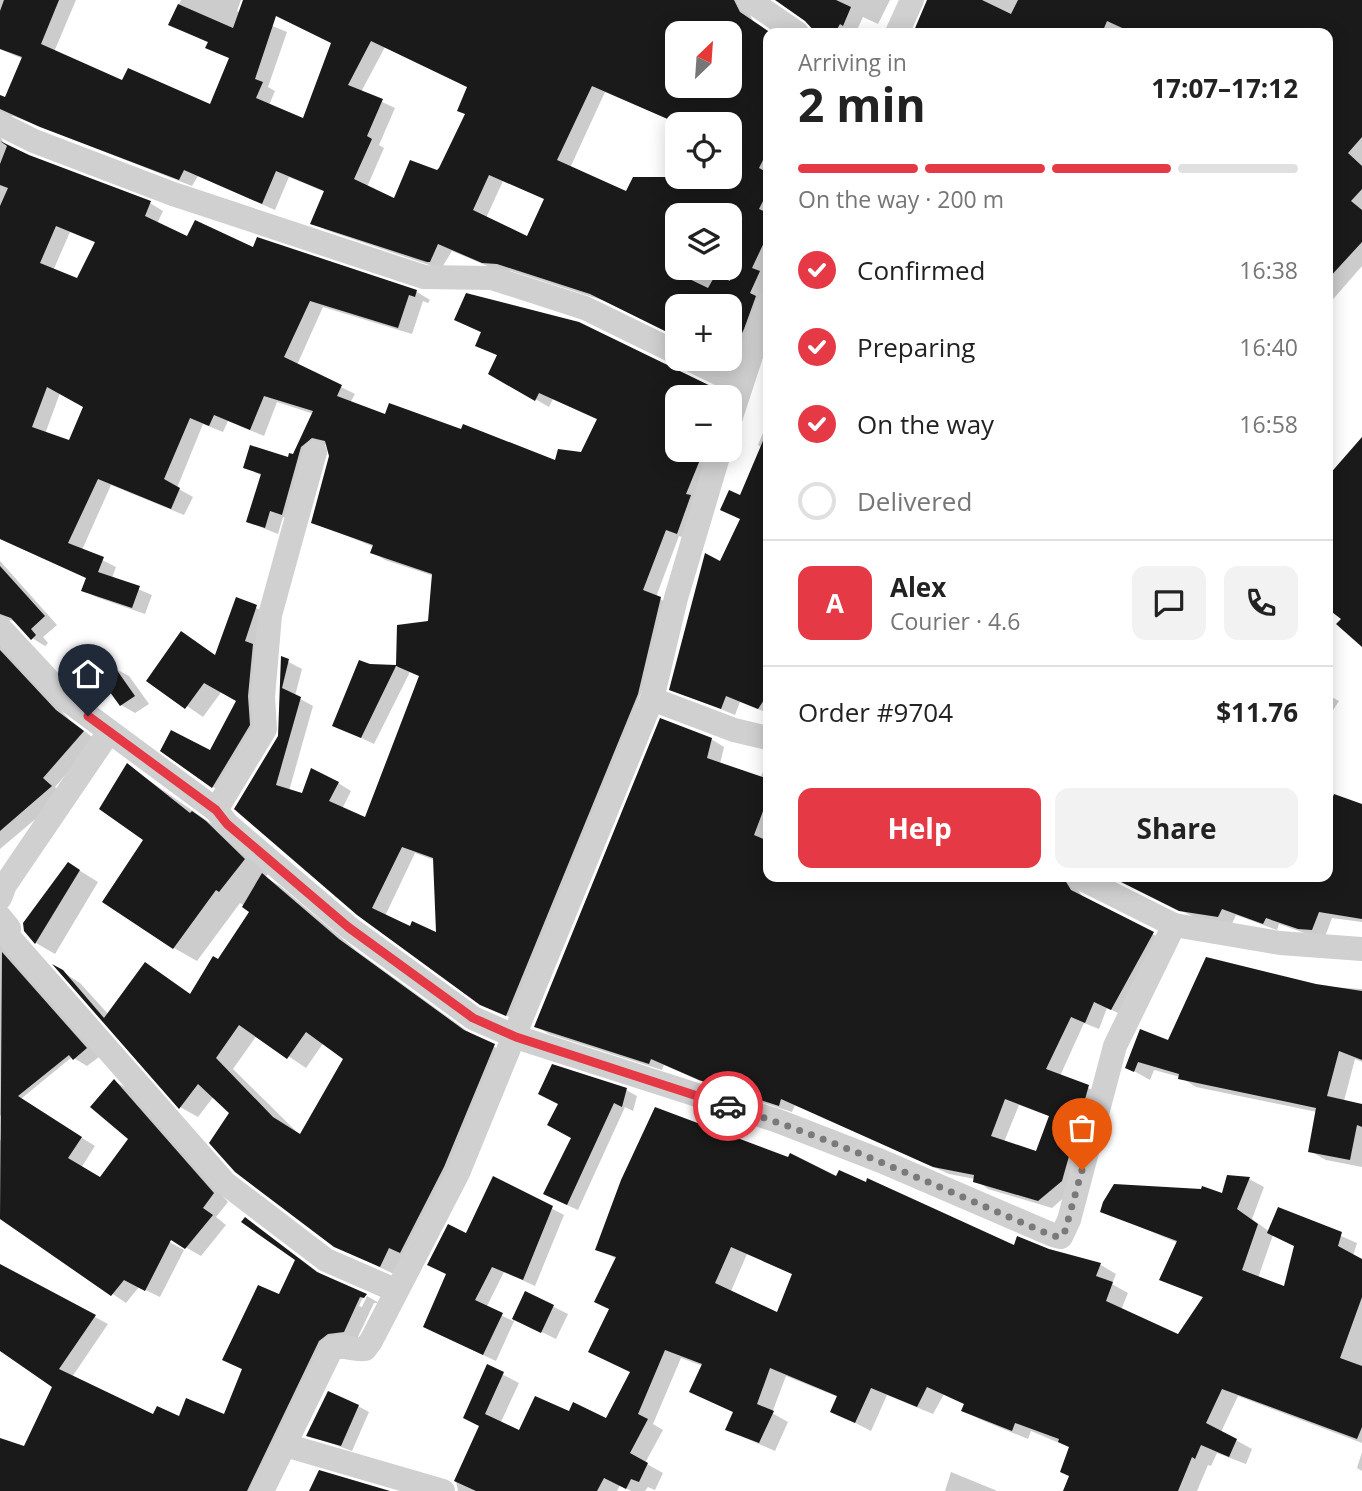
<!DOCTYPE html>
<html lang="en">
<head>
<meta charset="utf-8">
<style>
	:root { --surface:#fff; --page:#f2f2f2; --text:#222; --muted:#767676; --line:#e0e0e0; --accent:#e63946 }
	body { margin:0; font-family:"Open Sans",sans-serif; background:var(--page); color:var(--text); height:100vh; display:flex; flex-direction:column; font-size:26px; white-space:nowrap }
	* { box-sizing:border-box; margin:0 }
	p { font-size:23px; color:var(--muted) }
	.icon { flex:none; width:38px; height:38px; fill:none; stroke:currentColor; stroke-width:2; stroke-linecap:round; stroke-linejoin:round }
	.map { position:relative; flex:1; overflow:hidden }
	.panel { position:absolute; left:763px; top:28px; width:570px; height:854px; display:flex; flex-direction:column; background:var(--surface); border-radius:14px; box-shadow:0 4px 18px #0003 }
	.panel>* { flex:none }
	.needle { width:46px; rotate:25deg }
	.fabs { position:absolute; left:665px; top:21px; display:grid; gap:14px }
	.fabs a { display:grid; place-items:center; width:77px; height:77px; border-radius:14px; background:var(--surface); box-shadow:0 4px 18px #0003; font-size:35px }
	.pin { position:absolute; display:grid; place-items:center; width:60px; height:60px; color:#fff; margin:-72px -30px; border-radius:50% 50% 50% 0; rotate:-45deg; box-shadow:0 0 7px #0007 }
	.pin .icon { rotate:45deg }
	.courier { position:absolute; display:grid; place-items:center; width:70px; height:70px; margin:-35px; border:5px solid #e63946; border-radius:50%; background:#fff; color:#222; box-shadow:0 2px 9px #0007 }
	.headline em { font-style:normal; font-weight:700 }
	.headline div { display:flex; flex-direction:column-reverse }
	.headline { display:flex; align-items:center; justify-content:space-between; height:119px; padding:0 35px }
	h1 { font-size:46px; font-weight:700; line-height:52px }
	.bar { display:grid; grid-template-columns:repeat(4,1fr); gap:10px 7px; align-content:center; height:84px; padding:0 35px }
	.bar i { height:9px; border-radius:5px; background:var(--line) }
	.bar .selected { background:var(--accent) }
	.bar p { grid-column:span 4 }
	.line { display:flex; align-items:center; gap:18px; padding:0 35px; border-top:2px solid var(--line) }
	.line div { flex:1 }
	.round { display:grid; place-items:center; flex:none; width:74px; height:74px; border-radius:14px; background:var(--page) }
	ol { padding:0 35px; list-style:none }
	li { display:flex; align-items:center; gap:21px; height:77px }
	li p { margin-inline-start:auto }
	li .icon { padding:7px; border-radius:50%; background:var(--accent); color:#fff; stroke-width:4 }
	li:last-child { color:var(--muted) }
	li i { width:38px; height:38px; border:4px solid var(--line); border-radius:50% }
	.cta { display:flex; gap:14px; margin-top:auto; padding:14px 35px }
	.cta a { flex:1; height:80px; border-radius:14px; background:var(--accent); color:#fff; font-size:28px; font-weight:700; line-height:80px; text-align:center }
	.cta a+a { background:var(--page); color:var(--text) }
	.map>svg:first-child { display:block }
</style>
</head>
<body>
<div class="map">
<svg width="1362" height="1491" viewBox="0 0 1362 1491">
	<rect width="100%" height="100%" fill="#fff"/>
	<g fill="#0003" fill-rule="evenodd">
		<path d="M0,0H76L54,52L123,82L211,106L231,59L207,48L209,43L170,24L181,0H241L237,11L287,32L268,87L275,91L269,105L304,120L333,43L286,0H749L747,8L753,21L771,33L768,269L765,276L768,278V290L745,369L724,359H730V306H677V336L605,301L511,271L497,270L452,251L441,269L326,230L312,223L325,192L289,177L275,210L198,176L192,186L13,116L5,119L0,128V95L7,98L23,59L0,49ZM677,33H730V86H677ZM385,47L469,88L467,114L438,172L395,200L367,187L384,148L379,145L395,108L361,92ZM605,92L680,124H730V177H679L670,196L627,193L570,168ZM503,181L546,199L528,238L486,218ZM677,215H730V268H677Z"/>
		<path d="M777,0H890L878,24L863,17L856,32L852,33H813L812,26Z"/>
		<path d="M928,0H1362V266L1328,305V33H915Z"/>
		<path d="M0,136L5,145L28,156L150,203L163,211L157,224L188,238L254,249L258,240L417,292L430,300L428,303L423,301L412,334L323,307L297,365L355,394L350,403L386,416L556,462L582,454L598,420L553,399L549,407L490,373L498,356L477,345L482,333L456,320L728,397H677V450H722L691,540L679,536L656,597L673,606L520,1022L481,1004L236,809L280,736L283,659L302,669L295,696L313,706L289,791L303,795L338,783L351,791L342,809L366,820L421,677L410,672L374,744L334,725L370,666L398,667V626L429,623L434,576L385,560L372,552L374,547L313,522L331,456L327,443L314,455L296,521L283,517L278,534L248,522L262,476L245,467L294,456L314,414L277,402L264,436L228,421L223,432L203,424L177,488L193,497L184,515L111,485L82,550L116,567L112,578L152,595L145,614L96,597L83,590L87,578L0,539ZM70,232L96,243L78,281L53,271ZM60,393L85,407L69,443L45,434ZM415,853L434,860L438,934L411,928L385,916Z"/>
		<path d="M768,421V713L740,702L735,715L672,689L720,563L742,520L722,509L741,498L762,448L758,445Z"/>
		<path d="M0,561L57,625L43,637L48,643L45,646L32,638L17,622L10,620L0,630Z"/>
		<path d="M237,599L273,616L265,706L229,796L213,787L211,753L239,701L222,691L203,717L149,680L182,634L216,656Z"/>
		<path d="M0,640L2,647L70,720L96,740L55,787L64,795L0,849Z"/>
		<path d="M114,668L129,676L149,704L135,713L121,705Z"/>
		<path d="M1328,695L1339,701L1328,718Z"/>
		<path d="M711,739L724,747L720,764L760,778L763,772L768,774V877H1081L1076,886L1083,898L1166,941L1125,1016L1107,1008L1099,1029L1084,1023L1060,1076L1102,1094L1075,1188L1052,1208L988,1189L975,1179L949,1174L795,1105L792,1112L714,1087L664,1065L662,1070L549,1034L536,1026ZM1019,1105L1051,1117L1037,1154L1004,1142Z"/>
		<path d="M127,765L216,827L268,874L265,877L280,886L357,951L474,1036L512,1056L398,1276L335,1246L231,1112L214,1096L198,1117L180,1107L61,971L80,983L109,1015L163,975L192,995L252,911L240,903L197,961L174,948ZM257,1035L306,1068L324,1042L345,1058L301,1136L233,1069Z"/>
		<path d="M1328,794L1362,806V922L1332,918L1325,937L1313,936L1279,924L1277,930L1236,915L1232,924L1194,917L1112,877H1328Z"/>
		<path d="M69,864L98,882L55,954L36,943L25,930Z"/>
		<path d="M0,933L99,1057L87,1066L72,1057L0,1116Z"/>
		<path d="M1315,986L1362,989V1062L1355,1059L1344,1101L1362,1106V1167L1326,1160L1310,1151L1317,1112L1196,1087L1180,1077L1154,1070L1150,1080L1127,1067L1169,1042Z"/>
		<path d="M114,1081L128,1089L228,1202L216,1217L226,1225L201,1256L164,1235L162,1238L184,1250L160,1297L139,1287L126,1303L0,1217V1141L26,1103L95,1146L81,1168L100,1179L131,1139Z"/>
		<path d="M626,1090L637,1096L633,1111L625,1107L578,1210L556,1200L573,1137Z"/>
		<path d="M494,1178L564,1215L535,1286L504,1272L486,1308L513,1321L526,1293L568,1314L556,1339L515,1319L496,1361L438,1334L467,1235Z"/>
		<path d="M837,1179L1015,1247L1049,1251L1101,1265L1116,1274L1112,1284L1128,1293L1121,1310L1178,1336L1204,1298L1161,1279L1178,1243L1102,1211L1223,1196L1249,1179L1264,1187L1252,1219L1270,1232L1279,1209L1357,1243L1353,1256L1362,1261V1443L1238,1396L1221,1432L1252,1449L1246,1464L1217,1453L1211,1466L1208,1465L1197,1491H1065L1071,1477V1448L1031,1431L1028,1439L979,1419L963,1410L965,1404L944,1394L933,1414L887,1395L871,1431L832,1411L838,1397L786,1376L772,1413L788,1422L775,1451L727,1430L735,1413L691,1391L703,1366L681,1358L653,1424L663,1430L645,1463L663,1473L655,1490L648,1487L645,1491H631L620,1485L617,1491H458L456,1481L481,1427L488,1367L519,1383L500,1424L520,1433L569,1414L607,1420L632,1373L610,1309L617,1259L597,1249ZM1273,1235L1296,1247L1286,1289L1258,1278ZM747,1254L794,1275L778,1314L731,1291Z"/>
		<path d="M245,1219L325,1277L364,1295L359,1306L362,1307L367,1296L379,1303H374L357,1339L342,1340L262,1491H0V1440L25,1448L54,1387L0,1349V1266L108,1324L72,1377L154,1416L225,1417L243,1370L225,1360L280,1296L297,1260Z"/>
		<path d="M358,1406L369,1412L352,1451L308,1435Z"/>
		<path d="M1362,1452V1471L1357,1468Z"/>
		<path d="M951,1472L995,1490L997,1491H945Z"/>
	</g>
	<g fill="#1a1a1a" fill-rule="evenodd">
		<path d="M4,0H59L41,44L122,80L128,68L210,104L229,58L205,48L208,42L168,25L178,4L233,28L243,0H734L740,12L771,33H768V150L759,168L768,173V191L759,209L768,213V234L752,268L760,271L750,293L756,296L744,329L730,358V306H677V337L590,294L497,264L482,263L438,244L430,262H427L310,224L324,191L276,171L262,204L184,170L179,180L40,127L0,109V95L5,97L22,57L0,49V11ZM276,16L331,43L303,118L256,98L263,82L255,79ZM677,33H730V86H677ZM371,41L467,87L457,111L465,114L439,168L437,170L410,160L394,198L354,179L372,139L367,136L383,99L348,85ZM592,86L679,124H689L694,114L716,124H730V177H633L626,191L557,160ZM489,175L544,199L527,236L473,210ZM677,215H730V281L716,274L708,288L677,273Z"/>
		<path d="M775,0H836L851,7L843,26L840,24L835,33H816L805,21Z"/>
		<path d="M927,0H982L1011,14L1018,0H1362V137L1348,153L1362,166V189L1351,201L1362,210V242L1328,279V33H1133L1107,21L1102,33H913Z"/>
		<path d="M0,141L29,155L151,201L145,216L187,236L195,220L253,247L257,237L417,290L415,297L409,295L398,328L310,301L284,357L342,385L337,396L385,414L389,403L461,429L463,424L555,460L558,449L581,452L597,419L539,393L535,401L488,374L497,355L475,346L481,332L454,320L466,293L579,322L723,392L722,397H677V450H704L686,494L691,495L677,534L666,530L643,590L661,597L638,694L506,1016L480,1005L357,915L234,809L278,736L281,656L289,659L282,688L301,697L276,785L302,793L311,768L339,782L329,801L365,817L419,676L396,666L361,738L332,726L359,660L370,664L396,665L397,625L428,621L432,574L370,553L373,545L311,523L329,456L325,441L312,438L301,447L282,515L270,511L265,528L246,522L261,474L243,468L250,445L288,457L289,453L293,454L313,411L264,396L250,430L214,415L209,426L190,418L164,479L180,488L171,509L98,479L68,543L104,557L98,572L140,586L132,608L81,591L86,578L0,539V206L8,188L0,185V164L7,146ZM56,226L95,242L77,278L40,263ZM47,387L83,407L69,440L32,427ZM402,847L433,858L436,932L412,921L410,926L372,908Z"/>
		<path d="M768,429V694L758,709L726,696L721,709L669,690L705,553L720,561L740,519L720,510L729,490L740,495Z"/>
		<path d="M1362,437V647L1336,624L1341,619L1328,609V476Z"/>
		<path d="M0,566L45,616L31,629L36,635L31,640L11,618L0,614Z"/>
		<path d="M236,597L257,605L245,641L253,644L248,696L250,725L212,788L160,751L171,730L210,750L236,701L204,683L185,709L146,681L181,631L215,655Z"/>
		<path d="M0,650L56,710L84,731L43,778L52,786L0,831Z"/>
		<path d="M114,666L135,696L120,706L99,677Z"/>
		<path d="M660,718L712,738L707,758L768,779V798L754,835L768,841V877H1063L1071,890L1154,932L1111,1010L1094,1002L1085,1023L1071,1017L1046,1069L1089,1085L1062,1181L1038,1201L973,1182L974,1175L933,1167L781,1099L779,1106L699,1080L651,1059L649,1064L534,1027ZM1005,1099L1049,1116L1036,1151L991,1136Z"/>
		<path d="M127,763L190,813L192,811L206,821L245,859L219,892L216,890L173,949L102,902L143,840L99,809Z"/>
		<path d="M1334,794L1362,804V919L1319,912L1312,930L1298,929L1266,918L1263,924L1222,909L1218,917L1179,911L1111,877H1328V809Z"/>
		<path d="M68,862L80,870L35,944L24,931L23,923Z"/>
		<path d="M262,873L339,939L464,1030L495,1044L444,1167L400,1253L389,1248L380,1267L334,1247L235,1172L209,1143L229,1113L198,1084L179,1109L52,964L63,970L104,1018L145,962L190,994L213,956L218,959L249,912L242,907ZM239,1025L287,1059L306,1032L343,1059L300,1134L273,1117L216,1058Z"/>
		<path d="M2,952L87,1048L73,1060L69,1055L18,1096L82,1137L68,1158L100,1177L128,1139L90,1107L114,1079L214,1193L203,1208L213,1215L185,1249L171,1240L145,1291L124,1280L111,1296L0,1219Z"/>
		<path d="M1206,957L1316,984L1362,991V1060L1339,1051L1327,1096L1362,1104V1127L1357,1125L1350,1160L1308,1152L1316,1108L1178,1079L1179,1074L1138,1062L1134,1072L1125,1068L1140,1029L1168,1040Z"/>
		<path d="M552,1064L627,1088L622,1107L614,1103L567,1205L543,1194L571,1138L547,1125L558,1104L538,1094Z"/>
		<path d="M655,1107L788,1157L790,1153L836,1176L839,1170L866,1182L867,1178L1014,1245L1017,1236L1049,1249L1101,1263L1096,1276L1113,1282L1106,1301L1178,1334L1203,1297L1159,1280L1177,1241L1100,1212L1103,1202L1114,1184L1201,1189L1202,1186L1222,1193L1227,1175L1250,1177L1237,1209L1258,1224L1242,1270L1284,1286L1294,1246L1267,1233L1278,1207L1342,1232L1338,1246L1362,1259V1297L1340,1358L1362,1366V1427L1357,1439L1222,1389L1206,1423L1237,1439L1229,1457L1201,1445L1195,1459L1192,1457L1178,1491H1063L1069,1476L1060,1472L1069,1447L1058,1442L1059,1439L1015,1423L1012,1431L961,1411L964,1404L927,1387L917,1407L871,1388L855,1423L830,1412L837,1396L770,1368L757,1404L774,1411L759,1443L725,1430L733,1412L689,1392L702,1364L665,1350L638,1414L648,1419L630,1453L648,1463L639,1482L631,1479L626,1489L604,1478L597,1491H476L454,1481L479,1426L463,1418L487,1364L504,1372L485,1414L519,1430L535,1396L569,1411L573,1402L606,1418L630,1372L588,1352L609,1309L594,1302L616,1257L595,1250L621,1180ZM731,1247L792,1274L777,1312L715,1283Z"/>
		<path d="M493,1176L553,1206L523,1280L492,1267L475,1300L503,1313L483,1355L423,1327L446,1274L427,1265L448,1224L466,1233Z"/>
		<path d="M245,1217L317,1272L367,1294L364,1298L360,1297L344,1332L328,1334L319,1341L247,1491H0V1438L24,1446L52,1387L0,1351V1264L96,1315L59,1369L153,1414L157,1406L179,1416L186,1398L224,1414L242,1369L222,1360L258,1285L279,1294L295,1260L241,1222Z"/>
		<path d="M525,1291L554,1305L541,1333L512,1319Z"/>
		<path d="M328,1391L359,1405L341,1446L306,1436Z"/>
		<path d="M319,1470L390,1491H309Z"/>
	</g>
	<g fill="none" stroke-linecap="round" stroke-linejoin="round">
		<g stroke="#d0d0d0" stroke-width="24">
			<path d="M749,0L797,33"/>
			<path d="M897,33L912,0"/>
			<path d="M0,124L34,141L173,194L424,277L492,278L585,308L677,353"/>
			<path d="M689,359L740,384L745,370"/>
			<path d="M730,420L768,304"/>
			<path d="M0,628L67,700L216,810L227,824L348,927L473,1018L516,1037L778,1121L881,1161L1053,1235L1061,1237L1069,1220L1115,1046L1174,925L1280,943L1362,949"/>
			<path d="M652,699L734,730L768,738"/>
			<path d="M216,810L265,729L263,697L270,615L315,452"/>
			<path d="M1078,877L1174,925"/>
			<path d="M0,898L5,885L109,732"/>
			<path d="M0,917L9,928L8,936L225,1183L326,1260L395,1290"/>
			<path d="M285,1445L443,1491"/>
			<path d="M262,1491L332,1348C343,1344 354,1351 365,1349L371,1341L458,1173L652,699L676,598L720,450"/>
		</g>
	</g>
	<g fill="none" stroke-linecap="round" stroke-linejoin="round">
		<path stroke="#7a7a7a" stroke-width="7" stroke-dasharray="0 12.6" d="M728,1106C840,1141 945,1190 1053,1236L1061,1237L1065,1231L1082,1170"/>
		<path stroke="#e63946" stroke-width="9" d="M88,716L216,810L227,824L348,927L473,1018L516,1037L728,1106"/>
	</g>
</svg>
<div class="fabs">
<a><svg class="needle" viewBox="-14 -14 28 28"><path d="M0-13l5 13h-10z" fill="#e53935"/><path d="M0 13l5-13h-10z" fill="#767676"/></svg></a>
<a><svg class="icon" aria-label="locate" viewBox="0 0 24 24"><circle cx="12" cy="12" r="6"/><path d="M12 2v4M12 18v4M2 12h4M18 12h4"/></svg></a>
<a><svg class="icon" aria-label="layers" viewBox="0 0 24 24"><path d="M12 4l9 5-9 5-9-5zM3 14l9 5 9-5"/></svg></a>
<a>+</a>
<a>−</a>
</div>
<div class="pin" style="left:1082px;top:1170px;background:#ea580c"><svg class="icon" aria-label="bag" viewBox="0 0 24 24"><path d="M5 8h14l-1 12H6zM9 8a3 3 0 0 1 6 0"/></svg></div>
<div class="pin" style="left:88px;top:716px;background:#1f2937"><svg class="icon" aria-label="home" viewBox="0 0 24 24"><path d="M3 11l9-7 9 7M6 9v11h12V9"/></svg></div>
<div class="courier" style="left:728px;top:1106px"><svg class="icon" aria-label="car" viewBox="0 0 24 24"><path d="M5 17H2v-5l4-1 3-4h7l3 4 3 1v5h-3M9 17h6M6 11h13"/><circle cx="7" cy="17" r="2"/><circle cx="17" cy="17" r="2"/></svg></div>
<section class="panel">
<div class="headline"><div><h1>2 min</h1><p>Arriving in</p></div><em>17:07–17:12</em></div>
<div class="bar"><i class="selected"></i><i class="selected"></i><i class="selected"></i><i></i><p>On the way · 200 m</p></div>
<ol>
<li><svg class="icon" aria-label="check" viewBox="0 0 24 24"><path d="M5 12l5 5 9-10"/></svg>Confirmed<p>16:38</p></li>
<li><svg class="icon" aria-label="check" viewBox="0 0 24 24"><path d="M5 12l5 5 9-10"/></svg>Preparing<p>16:40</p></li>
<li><svg class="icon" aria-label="check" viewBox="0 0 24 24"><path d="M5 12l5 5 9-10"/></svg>On the way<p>16:58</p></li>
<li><i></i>Delivered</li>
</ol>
<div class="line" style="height:126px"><b class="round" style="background:var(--accent);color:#fff">A</b><div><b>Alex</b><p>Courier · 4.6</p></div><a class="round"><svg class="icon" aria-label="chat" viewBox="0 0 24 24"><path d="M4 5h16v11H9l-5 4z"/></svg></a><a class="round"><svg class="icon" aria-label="phone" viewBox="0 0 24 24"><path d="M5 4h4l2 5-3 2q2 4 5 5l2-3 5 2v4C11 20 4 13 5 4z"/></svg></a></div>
<div class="line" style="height:91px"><div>Order #9704</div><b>$11.76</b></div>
<div class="cta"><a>Help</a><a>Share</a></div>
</section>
</div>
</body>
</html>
